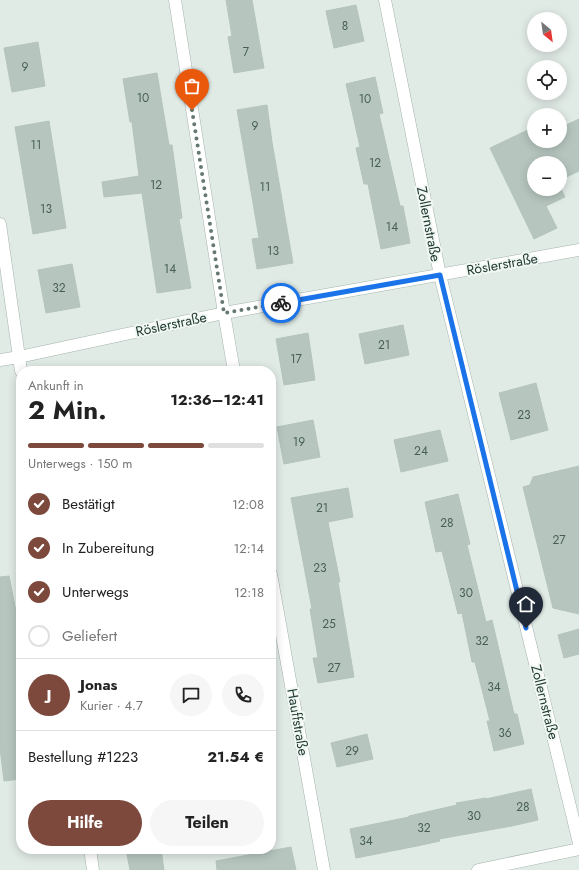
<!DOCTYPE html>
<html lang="de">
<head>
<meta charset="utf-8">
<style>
	:root { --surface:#fff; --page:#f6f6f6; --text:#222; --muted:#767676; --line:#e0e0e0; --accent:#7d493d }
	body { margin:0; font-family:Jost,sans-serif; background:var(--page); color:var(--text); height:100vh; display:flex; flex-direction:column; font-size:15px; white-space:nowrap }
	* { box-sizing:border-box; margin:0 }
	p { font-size:13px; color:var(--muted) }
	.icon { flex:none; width:22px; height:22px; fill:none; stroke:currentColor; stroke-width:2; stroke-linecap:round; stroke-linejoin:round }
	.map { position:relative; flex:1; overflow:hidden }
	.drawer { position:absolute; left:16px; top:366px; width:260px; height:488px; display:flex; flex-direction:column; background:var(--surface); border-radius:16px; box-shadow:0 2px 10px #0003 }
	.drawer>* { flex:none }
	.needle { width:26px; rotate:151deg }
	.tools { position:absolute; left:527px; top:12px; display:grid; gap:8px }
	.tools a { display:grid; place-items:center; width:40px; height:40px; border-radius:50%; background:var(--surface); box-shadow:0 2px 10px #0003; font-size:20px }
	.pin { position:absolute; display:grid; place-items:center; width:34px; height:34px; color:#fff; margin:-41px -17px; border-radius:50% 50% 50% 0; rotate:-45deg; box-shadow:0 0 4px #0007 }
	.pin .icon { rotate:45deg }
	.courier { position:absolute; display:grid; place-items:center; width:40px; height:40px; margin:-20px; border:3px solid #1a73e8; border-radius:50%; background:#fff; color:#222; box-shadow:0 1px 5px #0007 }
	.head em { font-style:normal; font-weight:700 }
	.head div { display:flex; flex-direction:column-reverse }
	.head { display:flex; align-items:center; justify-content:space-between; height:68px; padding:0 12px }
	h1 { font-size:26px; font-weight:700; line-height:30px }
	.bar { display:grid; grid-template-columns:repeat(4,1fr); gap:6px 4px; align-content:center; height:48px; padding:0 12px }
	.bar i { height:5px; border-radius:3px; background:var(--line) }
	.bar .on { background:var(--accent) }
	.bar p { grid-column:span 4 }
	.line { display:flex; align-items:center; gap:10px; padding:0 12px; border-top:1px solid var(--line) }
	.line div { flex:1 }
	.round { display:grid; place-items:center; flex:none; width:42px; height:42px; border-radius:21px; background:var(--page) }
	ol { padding:0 12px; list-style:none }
	li { display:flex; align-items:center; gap:12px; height:44px }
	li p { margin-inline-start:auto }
	li .icon { padding:4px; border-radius:50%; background:var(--accent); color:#fff; stroke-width:4 }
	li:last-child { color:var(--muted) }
	li i { width:22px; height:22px; border:2px solid var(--line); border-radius:50% }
	.primary-button { display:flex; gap:8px; margin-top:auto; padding:8px 12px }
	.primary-button a { flex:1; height:46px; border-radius:24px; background:var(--accent); color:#fff; font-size:16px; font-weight:700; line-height:46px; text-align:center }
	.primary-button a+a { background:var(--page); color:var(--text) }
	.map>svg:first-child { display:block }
</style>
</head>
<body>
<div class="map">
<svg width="579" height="870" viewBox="0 0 579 870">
	<rect width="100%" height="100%" fill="#e1ebe6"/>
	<g fill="#b6c6bf" stroke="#b4c4bc">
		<path d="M226,0H252L264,68L234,73L228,37L232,36Z"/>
		<path d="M356,5L364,41L334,48L326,11Z"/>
		<path d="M38,42L45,86L12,92L4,48Z"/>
		<path d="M157,73L169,145H172L182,218L179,219L191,288L157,293L142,193L104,197L102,182L139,176L132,122H130L123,79Z"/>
		<path d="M375,77L383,113L379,114L400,206H403L410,243L381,249L368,184H364L356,148L360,147L346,84Z"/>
		<path d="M267,105L272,142L293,263L257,269L252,239L259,238L237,110Z"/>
		<path d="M579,119V171L560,180V163H534V189H560V187L565,197L546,206L557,228L534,239L490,148L534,127V141H560V128Z"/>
		<path d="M49,121L66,228L33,234L15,127Z"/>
		<path d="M72,264L80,307L46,313L38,270Z"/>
		<path d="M403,325L409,355L365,364L359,334Z"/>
		<path d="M308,333L315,380L284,385L276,339Z"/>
		<path d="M536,383L548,430L511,440L499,393Z"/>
		<path d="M313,420L320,457L284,464L277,427Z"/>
		<path d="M440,430L448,461L401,472L394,440Z"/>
		<path d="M579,466V614L553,608L523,487L530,485L533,477Z"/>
		<path d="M348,488L353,517L328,522L340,582H338L354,677L318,683L313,658H318L310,609H312L291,498Z"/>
		<path d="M458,494L470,544L467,545L486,622L492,620L514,714H517L524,744L494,751L487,721H490L475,662H472L462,613L458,614L442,551L436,552L425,502Z"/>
		<path d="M9,576L21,637V779L4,781L0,748V577Z"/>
		<path d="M579,629V654L564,658L558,635Z"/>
		<path d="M367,734L373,759L337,767L331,743Z"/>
		<path d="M531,789L538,820L512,826L439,839L440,841L417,846L356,858L350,829L409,817V816L457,805L456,803L486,798V799Z"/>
		<path d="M291,847L296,870H217L216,861Z"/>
		<path d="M126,849H161L164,870H130Z"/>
	</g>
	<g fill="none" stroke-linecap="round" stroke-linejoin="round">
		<defs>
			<g id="minor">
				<path d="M175,0L224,313L234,371"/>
				<path d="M385,0L440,275L579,843"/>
				<path d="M0,224L21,371"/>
				<path d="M0,360L19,357L224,313L579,250"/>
				<path d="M271,574L324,870"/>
				<path d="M90,849L93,870"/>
				<path d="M478,870L579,849"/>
			</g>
		</defs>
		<use href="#minor" stroke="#a4b3ad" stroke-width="13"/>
		<use href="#minor" stroke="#fff" stroke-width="12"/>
	</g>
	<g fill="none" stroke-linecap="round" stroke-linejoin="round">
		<path stroke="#657972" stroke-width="4" stroke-dasharray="0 7.2" d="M192,110L224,313L281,303"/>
		<path stroke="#1a73e8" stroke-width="5" d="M281,303L440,275L526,628"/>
	</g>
	<g text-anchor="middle" stroke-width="4" stroke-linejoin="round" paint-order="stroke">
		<g font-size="12" fill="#475e56">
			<text x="345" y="30">8</text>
			<text x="246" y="56">7</text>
			<text x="25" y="71">9</text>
			<text x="143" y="102">10</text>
			<text x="365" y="103">10</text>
			<text x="255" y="130">9</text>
			<text x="36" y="149">11</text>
			<text x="375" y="167">12</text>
			<text x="156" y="189">12</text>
			<text x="265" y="191">11</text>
			<text x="46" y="213">13</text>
			<text x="392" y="231">14</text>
			<text x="273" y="255">13</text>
			<text x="170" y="273">14</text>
			<text x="59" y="292">32</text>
			<text x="384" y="349">21</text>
			<text x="296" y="363">17</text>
			<text x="524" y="419">23</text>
			<text x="299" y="446">19</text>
			<text x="421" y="455">24</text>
			<text x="322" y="512">21</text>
			<text x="447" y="527">28</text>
			<text x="559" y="544">27</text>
			<text x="320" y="572">23</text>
			<text x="466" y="597">30</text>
			<text x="329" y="628">25</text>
			<text x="482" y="645">32</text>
			<text x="334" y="672">27</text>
			<text x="494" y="691">34</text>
			<text x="505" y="737">36</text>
			<text x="352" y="755">29</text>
			<text x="523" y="811">28</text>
			<text x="474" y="820">30</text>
			<text x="424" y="832">32</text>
			<text x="366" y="845">34</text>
		</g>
		<g font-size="14" fill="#223b33" stroke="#f1f8f4">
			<text transform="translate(429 224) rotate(79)" y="5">Zollernstraße</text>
			<text transform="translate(502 264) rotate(-10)" y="5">Röslerstraße</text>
			<text transform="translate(171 324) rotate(-12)" y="5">Röslerstraße</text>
			<text transform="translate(545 702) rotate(76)" y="5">Zollernstraße</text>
			<text transform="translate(298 722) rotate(80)" y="5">Hauffstraße</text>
		</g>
	</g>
</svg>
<div class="tools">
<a><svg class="needle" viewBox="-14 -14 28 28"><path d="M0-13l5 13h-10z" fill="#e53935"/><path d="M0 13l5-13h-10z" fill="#767676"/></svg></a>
<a><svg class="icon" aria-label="locate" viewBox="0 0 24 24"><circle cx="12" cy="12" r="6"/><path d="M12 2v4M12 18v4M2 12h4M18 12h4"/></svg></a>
<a>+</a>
<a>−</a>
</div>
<div class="pin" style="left:192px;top:110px;background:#ea580c"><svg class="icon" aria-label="bag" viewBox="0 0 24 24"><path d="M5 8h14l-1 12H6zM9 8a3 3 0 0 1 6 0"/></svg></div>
<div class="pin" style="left:526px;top:628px;background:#1f2937"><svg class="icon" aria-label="home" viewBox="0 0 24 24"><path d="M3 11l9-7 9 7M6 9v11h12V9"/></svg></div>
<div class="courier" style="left:281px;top:303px"><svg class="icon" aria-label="bike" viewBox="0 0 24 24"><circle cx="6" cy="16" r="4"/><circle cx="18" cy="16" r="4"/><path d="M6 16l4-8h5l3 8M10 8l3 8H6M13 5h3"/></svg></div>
<section class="drawer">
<div class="head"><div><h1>2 Min.</h1><p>Ankunft in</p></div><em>12:36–12:41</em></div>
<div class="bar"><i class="on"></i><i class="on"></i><i class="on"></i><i></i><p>Unterwegs · 150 m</p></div>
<ol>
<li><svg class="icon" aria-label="check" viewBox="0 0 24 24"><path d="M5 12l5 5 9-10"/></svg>Bestätigt<p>12:08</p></li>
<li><svg class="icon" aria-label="check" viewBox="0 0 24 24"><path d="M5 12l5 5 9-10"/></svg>In Zubereitung<p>12:14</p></li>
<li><svg class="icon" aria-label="check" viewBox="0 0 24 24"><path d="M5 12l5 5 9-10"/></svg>Unterwegs<p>12:18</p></li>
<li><i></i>Geliefert</li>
</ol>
<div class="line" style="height:72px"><b class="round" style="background:var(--accent);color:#fff">J</b><div><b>Jonas</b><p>Kurier · 4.7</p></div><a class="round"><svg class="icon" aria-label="chat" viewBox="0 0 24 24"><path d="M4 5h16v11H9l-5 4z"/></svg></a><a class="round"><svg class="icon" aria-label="phone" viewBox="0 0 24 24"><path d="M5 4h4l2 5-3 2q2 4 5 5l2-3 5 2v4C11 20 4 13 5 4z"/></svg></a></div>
<div class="line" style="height:52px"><div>Bestellung #1223</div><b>21.54 €</b></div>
<div class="primary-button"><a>Hilfe</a><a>Teilen</a></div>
</section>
</div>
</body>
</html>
